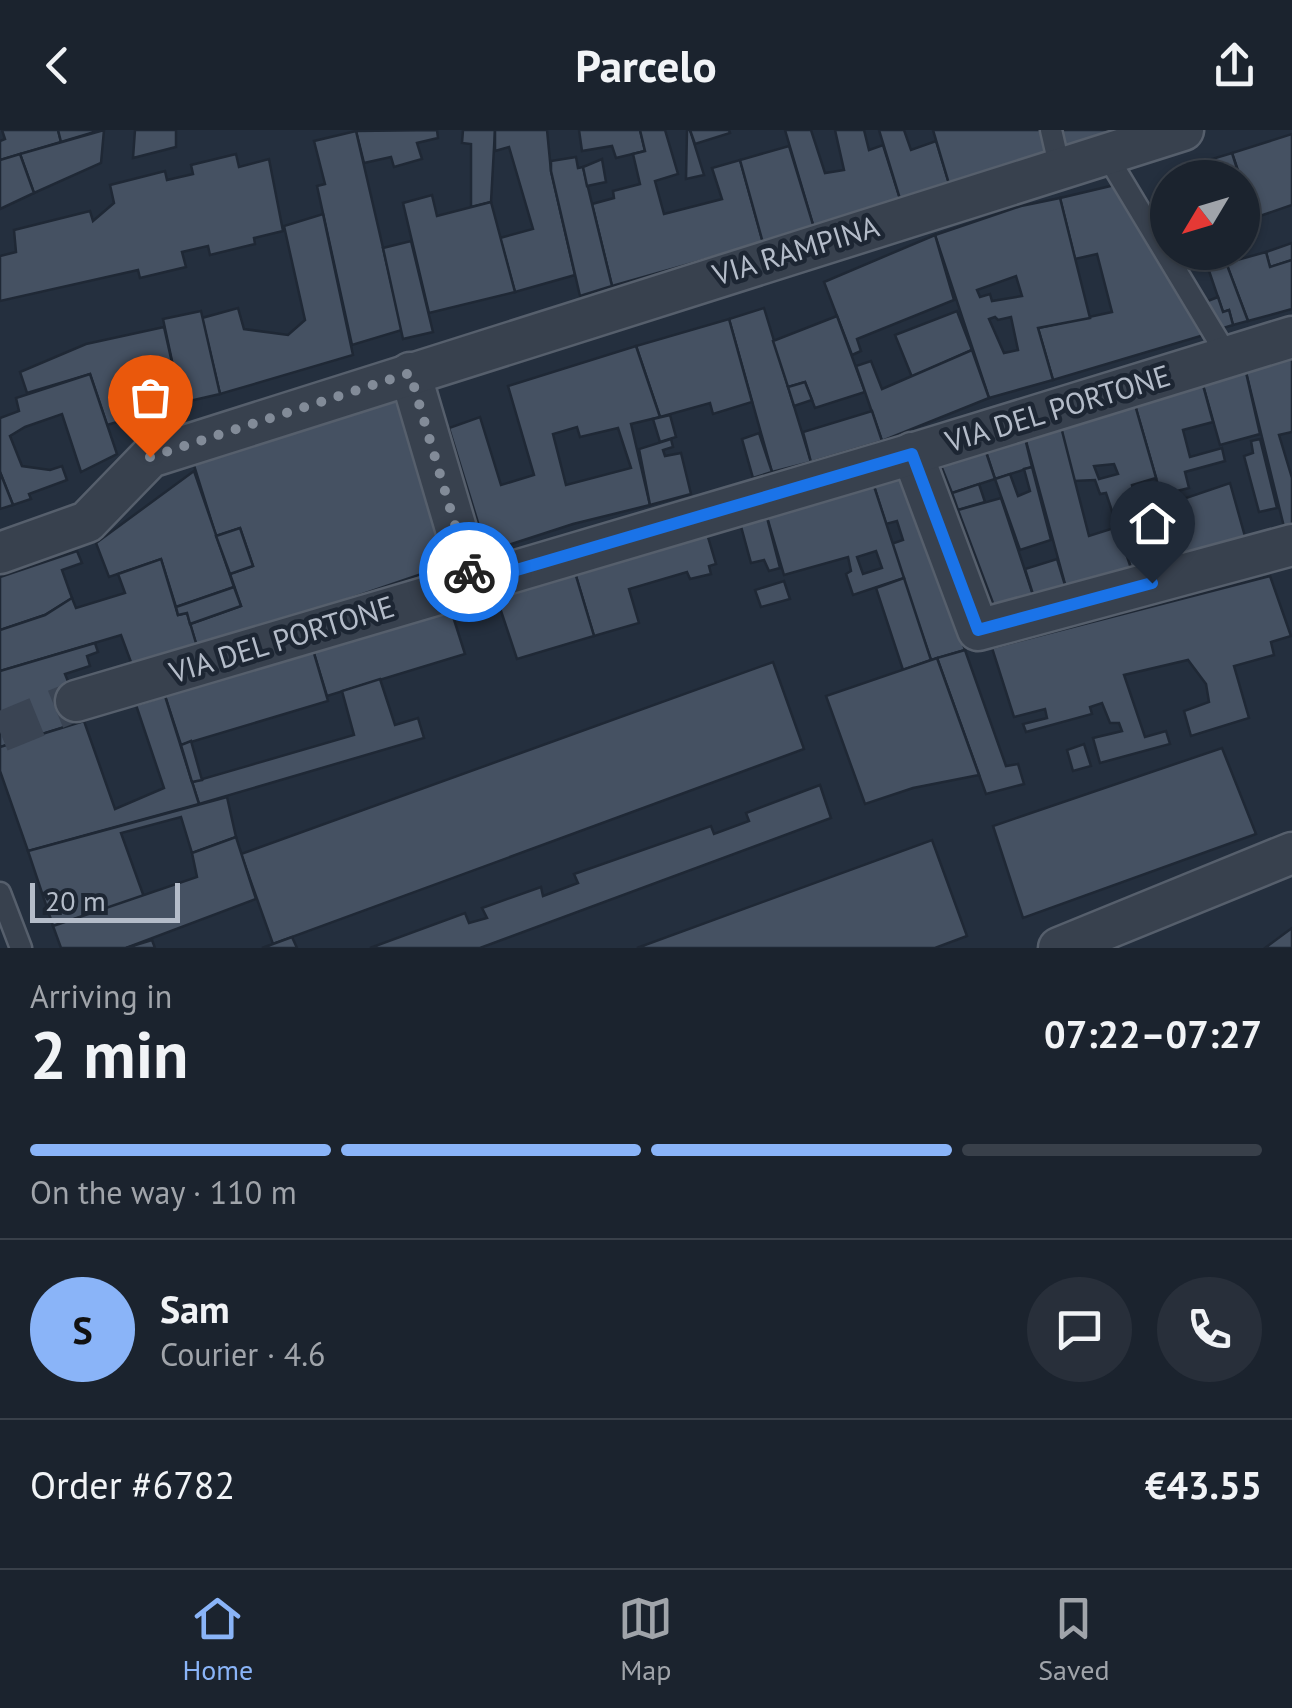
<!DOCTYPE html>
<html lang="en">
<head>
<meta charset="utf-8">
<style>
	:root { --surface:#1b232e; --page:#282f3a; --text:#f1f3f6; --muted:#a0a4aa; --line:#39404a; --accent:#8ab4f8 }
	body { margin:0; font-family:"PT Sans",sans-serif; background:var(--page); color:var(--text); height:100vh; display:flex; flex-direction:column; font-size:38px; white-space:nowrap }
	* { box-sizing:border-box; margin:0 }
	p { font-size:32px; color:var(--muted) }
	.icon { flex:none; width:55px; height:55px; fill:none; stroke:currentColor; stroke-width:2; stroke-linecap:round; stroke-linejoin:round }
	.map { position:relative; height:818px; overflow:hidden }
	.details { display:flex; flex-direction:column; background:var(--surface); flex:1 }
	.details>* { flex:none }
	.needle { width:65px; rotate:232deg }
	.controls { position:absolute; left:1150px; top:30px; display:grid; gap:20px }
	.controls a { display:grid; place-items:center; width:110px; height:110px; border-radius:50%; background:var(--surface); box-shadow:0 2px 8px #0004,0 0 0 2px var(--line); font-size:50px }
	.scale { position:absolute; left:30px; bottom:25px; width:150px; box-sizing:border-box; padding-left:10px; border:5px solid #b4bcc9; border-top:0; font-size:28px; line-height:35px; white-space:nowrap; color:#b4bcc9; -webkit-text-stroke:8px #1d2633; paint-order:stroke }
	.pin { position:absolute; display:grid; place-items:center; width:85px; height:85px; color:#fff; margin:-102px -42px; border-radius:50% 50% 50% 0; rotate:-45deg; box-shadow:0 0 10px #0007 }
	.pin .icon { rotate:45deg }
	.courier { position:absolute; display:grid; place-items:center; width:100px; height:100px; margin:-50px; border:8px solid #1a73e8; border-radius:50%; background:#fff; color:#222; box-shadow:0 2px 12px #0007 }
	.overview em { font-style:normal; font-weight:600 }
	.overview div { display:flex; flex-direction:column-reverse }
	.overview { display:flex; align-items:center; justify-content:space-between; height:170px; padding:0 30px }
	h1 { font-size:65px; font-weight:600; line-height:75px }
	.bar { display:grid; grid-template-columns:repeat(4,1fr); gap:15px 10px; align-content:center; height:120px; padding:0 30px }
	.bar i { height:12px; border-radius:8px; background:var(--line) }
	.bar .current { background:var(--accent) }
	.bar p { grid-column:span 4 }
	.line { display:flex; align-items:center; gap:25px; padding:0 30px; border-top:2px solid var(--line) }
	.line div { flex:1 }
	.round { display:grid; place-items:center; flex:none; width:105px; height:105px; border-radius:52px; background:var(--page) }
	header { display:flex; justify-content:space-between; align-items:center; height:130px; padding:0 30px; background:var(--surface); font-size:45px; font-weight:600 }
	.menu { display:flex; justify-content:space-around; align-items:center; height:140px; border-top:2px solid var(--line); background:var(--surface); font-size:28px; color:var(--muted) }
	.menu a { display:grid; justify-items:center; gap:5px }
	.menu .current { color:var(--accent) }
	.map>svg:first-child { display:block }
</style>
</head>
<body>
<header><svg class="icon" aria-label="back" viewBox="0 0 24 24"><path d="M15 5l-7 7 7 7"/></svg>Parcelo<svg class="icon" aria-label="share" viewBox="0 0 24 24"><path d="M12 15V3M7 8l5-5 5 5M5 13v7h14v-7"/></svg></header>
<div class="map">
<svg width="1292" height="818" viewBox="0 0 1292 818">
	<rect width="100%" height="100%" fill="#242f3e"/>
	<g fill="#455162" stroke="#1f2835" stroke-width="2.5" fill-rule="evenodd">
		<path d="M2,0H58L61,12L0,30V11L5,9Z"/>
		<path d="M58,0H101L61,12Z"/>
		<path d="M104,0L101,33L34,63L20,24Z"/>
		<path d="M135,0H176V17L133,28Z"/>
		<path d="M437,0L438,8L417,13L422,29L394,37L391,27L364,33L356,1Z"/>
		<path d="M463,0H495L491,72L471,77V14L462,13Z"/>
		<path d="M495,0H547L551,41L575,145L515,162L500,108L533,99L509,17L495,21Z"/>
		<path d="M579,0H640L645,21L616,28L612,16L582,21Z"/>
		<path d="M640,0H665L678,44L655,51L664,84L722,69L712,38L740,30L763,113L612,156L592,74L614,68L613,61L640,54L633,24L645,21Z"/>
		<path d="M687,0H690L704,45L686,49Z"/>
		<path d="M690,0H729L730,3L695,14Z"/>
		<path d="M785,0H811L825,43L844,40L835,0H864L869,20L883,15L901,72L814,98Z"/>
		<path d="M879,0H904L911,20L936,11L950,57L901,72Z"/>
		<path d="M933,0H1045L1051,27L950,57Z"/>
		<path d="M1060,0H1141L1065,21Z"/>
		<path d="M356,1L402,200L352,215L317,56L325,54L314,11Z"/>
		<path d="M1292,4V75L1254,88L1232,23Z"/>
		<path d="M789,16L814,98L763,113L740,30Z"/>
		<path d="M1232,23L1240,48H1197L1192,35Z"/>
		<path d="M20,24L34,63L0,79V30Z"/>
		<path d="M236,24L239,37L269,29L283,101L254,108L255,114L210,125L208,116L182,122L186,137L140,148L138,140L0,171V126L16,122L14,100L90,81L93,91L114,73L110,55L165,41L167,50L193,44L191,35Z"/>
		<path d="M576,27L578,38L583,37L612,156L580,166L551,41V31Z"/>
		<path d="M602,29L606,52L587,56L583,37Z"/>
		<path d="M1119,54L1204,205L1053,250L1038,198L1112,182L1097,124L1075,129L1060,68Z"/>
		<path d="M1242,54L1253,84L1242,87Z"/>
		<path d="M432,65L437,86L491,72L515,162L429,183L403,73Z"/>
		<path d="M1168,67V114L1146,74Z"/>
		<path d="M1060,68L1090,188L1038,198L1053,250L989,268L935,105L1021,76ZM1016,146L1022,166L992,171L990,164L980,167L977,160ZM995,187L998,190L1011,187L1018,220L1004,223L989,189Z"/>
		<path d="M323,84L353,225L220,264L202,188L238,178L244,199L288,205L305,190L284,96Z"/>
		<path d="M935,105L954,170L857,209L861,221L852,225L824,152Z"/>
		<path d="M411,111L433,202L403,209L383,118Z"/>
		<path d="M1292,113V130L1270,137L1266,122Z"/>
		<path d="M1202,122H1222L1224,127L1206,132Z"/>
		<path d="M1222,122H1238L1240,129L1226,133Z"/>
		<path d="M1266,122L1270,137L1292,130V179L1248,191L1226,133Z"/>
		<path d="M1224,127L1248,191L1233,195L1229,180L1223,182L1206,132Z"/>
		<path d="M1218,167L1223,182L1229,180L1233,195L1214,201L1200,174Z"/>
		<path d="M764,178L811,332L772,342L729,189Z"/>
		<path d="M201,181L220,264L181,273L163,189Z"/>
		<path d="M957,181L972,220L912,247L895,205Z"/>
		<path d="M837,186L865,262L815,278L805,252L788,257L773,211Z"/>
		<path d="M729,189L752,272L713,284L710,273L660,287L636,216Z"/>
		<path d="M164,197L181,273L107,295L90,244L27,263L20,242L86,214Z"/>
		<path d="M636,216L660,287L631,294L650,375L573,394L487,422L449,298L480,287L501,355L534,345L508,256ZM577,297L580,307L618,298L631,338L566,355L553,304Z"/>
		<path d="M972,220L989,268L882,311L856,236L871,231L882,259Z"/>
		<path d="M1292,226V302L1279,305L1292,348V399L1285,401L1245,238Z"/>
		<path d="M1245,238L1260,304L1220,315L1201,248Z"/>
		<path d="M90,244L117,324L81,342L62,284L25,297L10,306L22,336L50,340L62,336L67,350L29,364L31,369L13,375L0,342V288L19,281L16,268Z"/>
		<path d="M1201,248L1213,292L1183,300L1190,327L1222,318L1225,331L1185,342L1189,358L1161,365L1133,268Z"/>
		<path d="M805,252L812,270L794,276L788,257Z"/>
		<path d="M397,261L451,434L198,520L190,494L241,476L230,444L253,436L240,398L216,406L193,332Z"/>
		<path d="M1133,268L1156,348L1132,355L1139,384L1230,353L1246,410L1132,441L1106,363L1100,364L1095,350L1073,351L1059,289ZM1114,334L1118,344L1099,349L1094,336Z"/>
		<path d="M872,281L882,311L811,332L803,302Z"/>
		<path d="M670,285L676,307L660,312L653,289Z"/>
		<path d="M1059,289L1089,406L1117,397L1132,441L1068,465L1023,300Z"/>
		<path d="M1023,300L1032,337L995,349L983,313Z"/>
		<path d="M759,303L772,342L753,348L742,309Z"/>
		<path d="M671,309L673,317L663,320L665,326L681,323L691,364L650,375L639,319Z"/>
		<path d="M1260,309L1277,378L1259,382L1244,326L1253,323L1251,311Z"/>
		<path d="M983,313L995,349L952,363L938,328Z"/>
		<path d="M906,337L965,520L931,530L891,414L903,410L897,391L886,394L872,350Z"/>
		<path d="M1032,337L1051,410L1020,420L995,349L1010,344L1018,366L1030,361L1024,339Z"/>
		<path d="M194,341L234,457L176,477L161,429L109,447L96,413Z"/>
		<path d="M0,342L13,375L0,379Z"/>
		<path d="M872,350L904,448L853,465L846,444L851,441L848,427L784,445L765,380ZM876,421L882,438L863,444L857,427Z"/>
		<path d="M979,354L985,372L958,380L952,363Z"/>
		<path d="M1001,368L1037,477L999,489L958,380Z"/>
		<path d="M765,380L780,438L769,441L764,430L751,433L739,389Z"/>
		<path d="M705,397L716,434L709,436L711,444L690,449L687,442L629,459L639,493L594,506L573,436Z"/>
		<path d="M240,398L253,436L230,444L216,406Z"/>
		<path d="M77,421L82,433L62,440L72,468L45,485L0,500V447Z"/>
		<path d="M161,429L178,485L187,483L198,520L135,543L121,505L0,541V500L45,485L72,468L76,478L125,463L118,444Z"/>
		<path d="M1057,429L1068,465L1037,477L1025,439Z"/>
		<path d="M573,436L594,506L517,529L494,460Z"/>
		<path d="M1270,446L1291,506L1271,512L1274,525L1234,536L1249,588L1191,606L1184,581L1209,572L1206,554L1188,530L1124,545L1145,607L1166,601L1170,614L1100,633L1093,608L1122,601L1119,593H1110L1102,573L1090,577L1092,584L1026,602L1023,594L1047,588L1045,579L1014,587L992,518Z"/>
		<path d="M904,448L931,530L903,540L876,458Z"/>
		<path d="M784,451L790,469L761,477L755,460Z"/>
		<path d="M234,457L241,476L190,494L187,483L178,485L176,477Z"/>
		<path d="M450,477L465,524L327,566L313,520Z"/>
		<path d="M95,513L98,522L87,526L90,536L65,544L84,591L0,617V541Z"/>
		<path d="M313,520L328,571L181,615L165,566Z"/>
		<path d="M965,520L1006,636L1018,634L1024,654L986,664L937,528Z"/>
		<path d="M937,528L979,645L913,658L865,674L826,566Z"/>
		<path d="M773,532L804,619L273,814L241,724Z"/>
		<path d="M380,549L395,595L418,588L424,608L199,674L192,652L354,605L342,561Z"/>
		<path d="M165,566L199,674L28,721L0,641V617L84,591L115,679L164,658L136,575Z"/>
		<path d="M191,611L202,650L192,652L181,615Z"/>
		<path d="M1084,614L1091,636L1073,641L1067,620Z"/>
		<path d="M1222,618L1256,704L1023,788L993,696Z"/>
		<path d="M820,655L831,688L480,818H370L465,783L469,793L487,788L482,778L541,757L543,766L578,753L574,744L711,696L714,704L749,691L746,683Z"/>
		<path d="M227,667L236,707L192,723L181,687L121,703L144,767L53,796L28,721Z"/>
		<path d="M236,707L256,769L126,818H61L53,796L197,747L192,723Z"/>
		<path d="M932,710L967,806L935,818H637Z"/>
		<path d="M1292,798V818H1265Z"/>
		<path d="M292,807L297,818H262L273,814Z"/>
		<path d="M152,810L155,818H126Z"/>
	</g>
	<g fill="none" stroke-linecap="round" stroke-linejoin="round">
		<path stroke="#3a4453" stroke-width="40" stroke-dasharray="40 20" stroke-linecap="butt" d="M0,602L76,571"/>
		<defs>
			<g id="lane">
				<path d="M1051,0L1060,39"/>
				<path d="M1106,24L1228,227"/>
				<path d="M0,763L21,818"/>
			</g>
			<g id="street">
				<path d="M410,243L472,453"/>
				<path d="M912,323L978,500L1292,415"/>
				<path d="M0,423L87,392L150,327L1183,0"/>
				<path d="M76,571L902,327L1292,207"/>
				<path d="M1059,818L1292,723"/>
			</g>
		</defs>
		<use href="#lane" stroke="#565f6c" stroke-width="25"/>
		<use href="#street" stroke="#565f6c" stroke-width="45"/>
		<use href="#lane" stroke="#38414e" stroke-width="20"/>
		<use href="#street" stroke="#38414e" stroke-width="40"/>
	</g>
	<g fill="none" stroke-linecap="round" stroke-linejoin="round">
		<path stroke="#828b98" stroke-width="10" stroke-dasharray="0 18" d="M150,327L410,243L469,442"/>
		<path stroke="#1a73e8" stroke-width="12" d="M469,442L472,453L912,324L978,500L1152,453"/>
	</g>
	<g text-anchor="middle" stroke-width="9" stroke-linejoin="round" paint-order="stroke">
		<g font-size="30" fill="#b4bcc9" stroke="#1d2633">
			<text transform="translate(796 121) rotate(-17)" y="10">VIA RAMPINA</text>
			<text transform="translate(1058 279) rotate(-17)" y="10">VIA DEL PORTONE</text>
			<text transform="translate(282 510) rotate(-17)" y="10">VIA DEL PORTONE</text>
		</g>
	</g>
</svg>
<div class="controls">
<a><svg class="needle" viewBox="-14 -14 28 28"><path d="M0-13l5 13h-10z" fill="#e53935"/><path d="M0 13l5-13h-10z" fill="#a0a4aa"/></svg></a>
</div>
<div class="scale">20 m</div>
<div class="pin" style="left:150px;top:327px;background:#ea580c"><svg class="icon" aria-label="bag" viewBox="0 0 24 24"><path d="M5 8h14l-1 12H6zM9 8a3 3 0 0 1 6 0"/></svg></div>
<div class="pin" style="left:1152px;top:453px;background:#1f2937"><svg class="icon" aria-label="home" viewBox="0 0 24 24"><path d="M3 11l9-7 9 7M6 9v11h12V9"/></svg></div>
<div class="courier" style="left:469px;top:442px"><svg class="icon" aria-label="bike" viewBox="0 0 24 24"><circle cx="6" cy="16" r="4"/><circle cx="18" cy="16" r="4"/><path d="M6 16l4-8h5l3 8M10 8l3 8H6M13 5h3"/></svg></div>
</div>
<section class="details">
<div class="overview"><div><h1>2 min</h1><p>Arriving in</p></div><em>07:22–07:27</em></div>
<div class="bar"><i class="current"></i><i class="current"></i><i class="current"></i><i></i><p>On the way · 110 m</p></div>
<div class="line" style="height:180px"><b class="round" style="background:var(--accent);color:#111">S</b><div><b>Sam</b><p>Courier · 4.6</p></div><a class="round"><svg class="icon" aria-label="chat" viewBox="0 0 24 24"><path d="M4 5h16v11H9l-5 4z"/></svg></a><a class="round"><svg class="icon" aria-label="phone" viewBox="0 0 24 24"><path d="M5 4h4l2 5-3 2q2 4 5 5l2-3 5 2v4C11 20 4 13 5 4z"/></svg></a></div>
<div class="line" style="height:130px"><div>Order #6782</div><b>€43.55</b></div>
</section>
<nav class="menu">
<a class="current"><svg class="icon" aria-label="home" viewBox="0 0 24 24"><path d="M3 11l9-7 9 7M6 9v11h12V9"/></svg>Home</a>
<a><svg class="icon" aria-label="map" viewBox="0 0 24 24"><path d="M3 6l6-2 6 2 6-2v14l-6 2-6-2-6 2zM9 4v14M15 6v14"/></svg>Map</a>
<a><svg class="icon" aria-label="saved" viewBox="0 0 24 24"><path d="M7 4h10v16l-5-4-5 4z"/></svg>Saved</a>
</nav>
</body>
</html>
